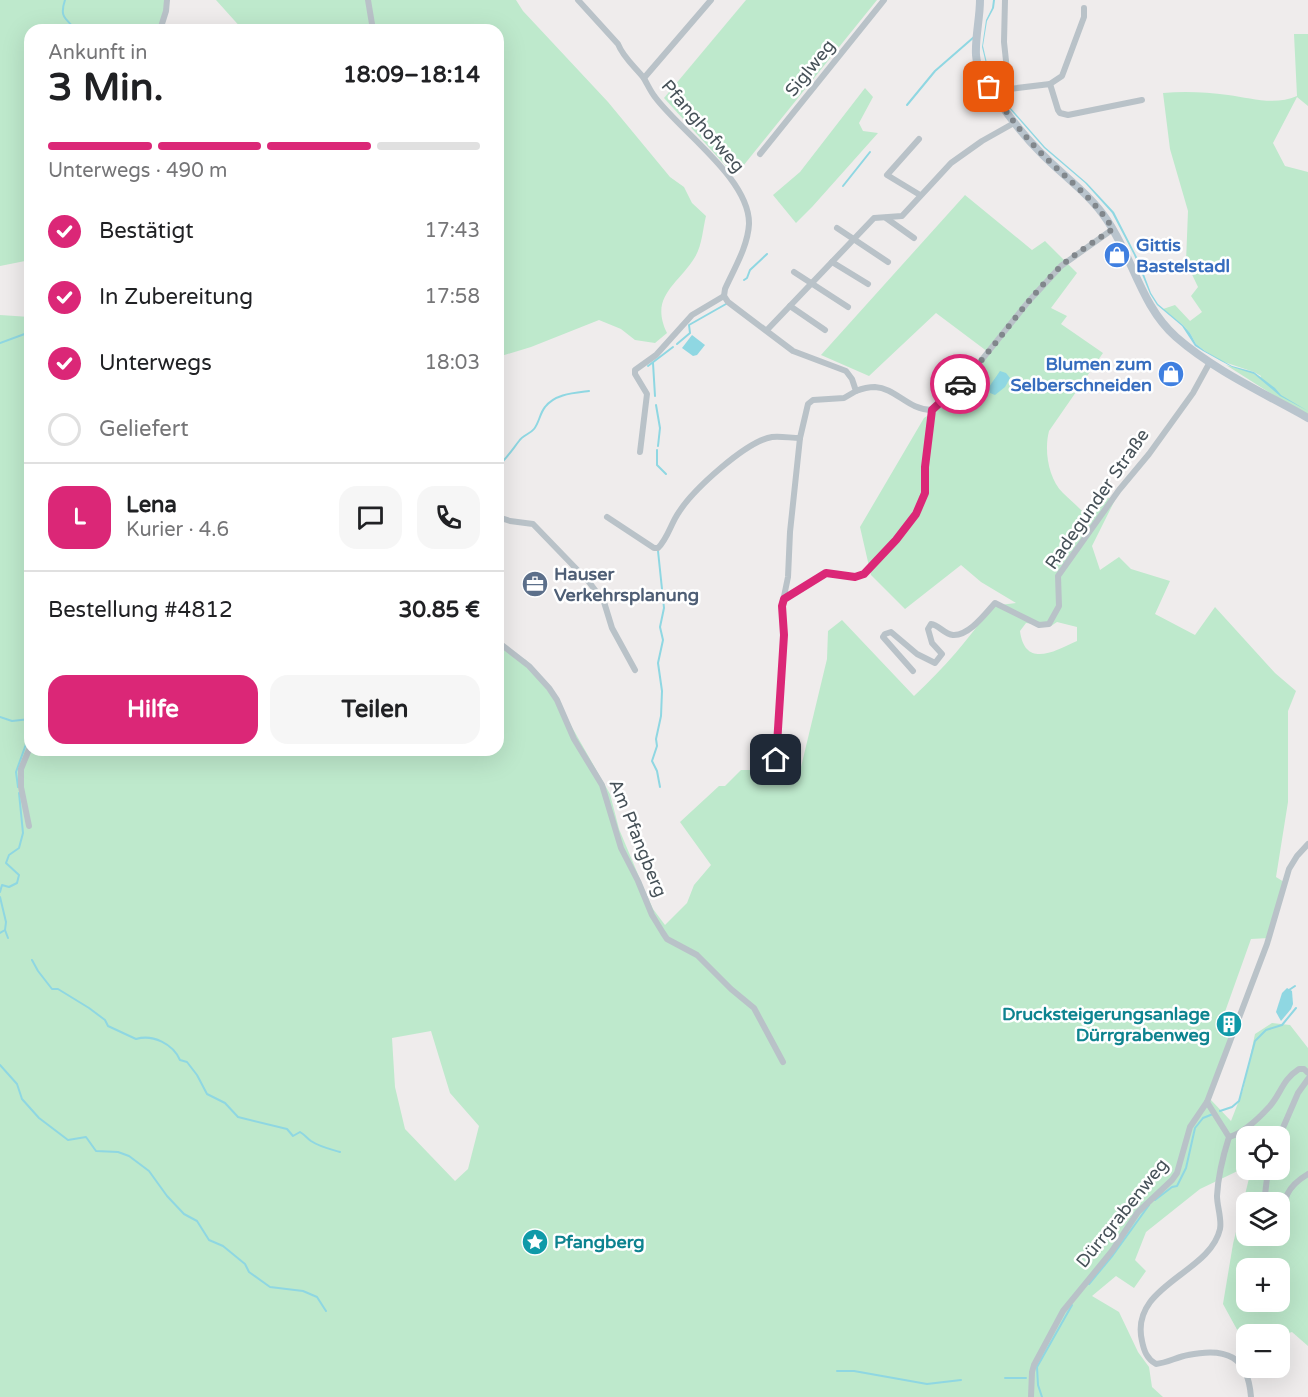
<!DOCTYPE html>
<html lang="de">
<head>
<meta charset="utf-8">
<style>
	:root { --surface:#fff; --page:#f6f6f6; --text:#202124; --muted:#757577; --line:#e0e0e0; --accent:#db2777 }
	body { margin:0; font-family:"Varela Round",sans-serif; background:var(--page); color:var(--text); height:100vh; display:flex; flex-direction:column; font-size:22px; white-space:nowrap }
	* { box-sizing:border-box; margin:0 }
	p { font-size:20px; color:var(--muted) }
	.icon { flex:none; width:33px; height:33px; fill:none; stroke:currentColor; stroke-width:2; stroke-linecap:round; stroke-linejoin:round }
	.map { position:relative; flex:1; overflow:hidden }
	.details { position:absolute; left:24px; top:24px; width:480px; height:732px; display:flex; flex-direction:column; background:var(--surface); border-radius:18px; box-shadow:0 6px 24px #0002 }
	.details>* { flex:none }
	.tools { position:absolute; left:1236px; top:1126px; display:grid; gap:12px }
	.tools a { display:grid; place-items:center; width:54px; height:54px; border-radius:12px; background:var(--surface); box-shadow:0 6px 24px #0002; font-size:30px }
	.pin { position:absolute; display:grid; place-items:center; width:51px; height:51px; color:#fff; margin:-26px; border-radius:12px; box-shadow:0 3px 9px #0006 }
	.courier { position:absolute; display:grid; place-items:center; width:60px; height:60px; margin:-30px; border:4px solid #db2777; border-radius:50%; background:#fff; color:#222; box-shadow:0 2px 8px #0007 }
	.head em { font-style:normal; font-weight:700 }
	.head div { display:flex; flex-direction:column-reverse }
	.head { display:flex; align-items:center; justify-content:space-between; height:102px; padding:0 24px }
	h1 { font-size:39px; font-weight:700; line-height:45px }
	.bar { display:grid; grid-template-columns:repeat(4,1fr); gap:9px 6px; align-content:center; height:72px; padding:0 24px }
	.bar i { height:8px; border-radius:4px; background:var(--line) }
	.bar .selected { background:var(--accent) }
	.bar p { grid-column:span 4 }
	.line { display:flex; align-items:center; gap:15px; padding:0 24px; border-top:2px solid var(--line) }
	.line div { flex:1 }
	.round { display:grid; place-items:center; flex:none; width:63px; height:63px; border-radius:18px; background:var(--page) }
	ol { padding:0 24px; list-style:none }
	li { display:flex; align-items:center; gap:18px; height:66px }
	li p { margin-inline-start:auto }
	li .icon { padding:6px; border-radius:50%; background:var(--accent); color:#fff; stroke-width:4 }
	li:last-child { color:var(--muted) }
	li i { width:33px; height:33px; border:3px solid var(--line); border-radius:50% }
	.action { display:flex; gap:12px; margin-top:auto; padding:12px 24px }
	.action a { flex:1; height:69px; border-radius:18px; background:var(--accent); color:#fff; font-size:24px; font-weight:700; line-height:69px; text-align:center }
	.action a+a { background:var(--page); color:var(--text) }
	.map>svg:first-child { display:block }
</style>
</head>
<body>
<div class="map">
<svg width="1308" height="1397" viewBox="0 0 1308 1397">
	<rect width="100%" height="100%" fill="#efecec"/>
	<g fill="#bee9cc" fill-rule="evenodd">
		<path d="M0,0H167L160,30H30V260L0,266Z"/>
		<path d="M216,0H516L523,11L608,102L670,177L684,187L692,203L706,216C703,228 702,246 695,257C678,285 649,296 667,333L655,343L635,340L621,329L599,320L531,347L498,357V30H243Z"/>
		<path d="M746,0H877L735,176L664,98Z"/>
		<path d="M1294,34H1308V106L1297,97L1273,143L1285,166L1308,172V417L1226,365L1254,373L1260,378L1261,376L1254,372L1221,361L1205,351L1196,344L1190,333L1183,325L1163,309L1175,305L1190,321L1202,312L1191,296L1198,287L1186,262L1188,211L1170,149L1163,93C1184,91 1206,92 1228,95C1251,98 1275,106 1297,96Z"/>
		<path d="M865,88L873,97L859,123L863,131L878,133L812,207L796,223L773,195L800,172Z"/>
		<path d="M965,195L1032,250L1045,241L1077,273L1051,308L1067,316L1061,324L1103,353L1049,431C1044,450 1048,478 1063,493C1072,502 1083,510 1089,520L1108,498H1116L1092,546L1100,570L1119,557L1131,569L1170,581L1155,614L1195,635L1215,607L1275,673L1296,691L1288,711V802L1276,877L1284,882L1269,938L1251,939L1221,1023L1234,1034L1210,1099L1231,1121L1243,1090L1255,1034L1272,1023L1290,1025L1308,1048V1346L1292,1332L1280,1336L1246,1335V1346L1223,1304L1233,1244L1251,1170H1280V1137H1246V1167L1200,1189L1146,1232L1135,1260L1146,1271L1134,1288L1116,1276L1092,1296L1119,1312L1138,1352L1149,1367L1152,1387L1163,1397H0V315L30,317V750H498V645L526,660L565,715L610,794L619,829L645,891L653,909L665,925L687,903L694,885L711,865L680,822L719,786H725L741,770H775L778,761L801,767L827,659L828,631L842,620L914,696C944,668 969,639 992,606L1016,603L981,582L961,565L905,609L871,575L860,527L924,418L935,411L988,352L936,313L869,376L821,355ZM1057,622L1077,627V641C1055,651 1025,669 1020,631L1026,623L1051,626ZM431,1031L450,1093L479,1126L468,1169L455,1181L405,1129L395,1087L392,1038ZM1246,1203H1280V1236H1246ZM1246,1269H1280V1302H1246Z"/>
	</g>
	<g fill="#8fd7e2">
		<path d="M993,0H995L994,8L987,21L983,46L990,76L1009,106L1045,147L1087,183L1114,212L1139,261L1151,293L1158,304L1183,325L1190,333L1196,344L1205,351L1232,366L1254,372L1275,388L1281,395L1308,411L1280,396L1254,374L1232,367L1203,351L1195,346L1182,326L1157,305L1150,294L1134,255L1112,213L1085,183L1044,148L1008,107L989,76L982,47L986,20L992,8Z"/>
		<path d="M692,335L705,345L697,355L693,356L682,348Z"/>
		<path d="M1000,371L1006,373L1010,378L1005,387L995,395L990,393L989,387Z"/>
		<path d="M1287,988L1292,991L1293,1004L1291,1009L1281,1021L1276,1012L1282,993Z"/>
	</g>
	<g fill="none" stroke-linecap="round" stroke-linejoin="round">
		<g stroke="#8fd7e2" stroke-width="2">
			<path d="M65,0C59,18 66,18 76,30"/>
			<path d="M907,105L935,71L974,37"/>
			<path d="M843,186L870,152"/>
			<path d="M744,280L747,278L750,270L767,254"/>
			<path d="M0,343L30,332"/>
			<path d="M677,344L690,333L689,325L726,304"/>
			<path d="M653,363L655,396"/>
			<path d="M648,366L673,347"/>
			<path d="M656,405L660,428L658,446"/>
			<path d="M657,450V465L666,474"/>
			<path d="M498,466C507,458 512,450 519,441C523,435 530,434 534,429C539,423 540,413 545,407C555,394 573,393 589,391"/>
			<path d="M658,551L664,608L660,627L663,640L658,663L662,691L661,716L656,739L657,746L652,761L657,771L660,787"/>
			<path d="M0,717L12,721L30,719"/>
			<path d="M18,787L16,772L30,733"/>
			<path d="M0,892L2,885L9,887L17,883L19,875L6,863L9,855L19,848L23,833L19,793"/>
			<path d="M0,897L6,922L5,930L0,933"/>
			<path d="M5,930L8,938"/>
			<path d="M32,960L38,971L52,989H58L89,1008L105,1020L108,1026L136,1039C153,1034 173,1044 180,1060L187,1062L197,1075L207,1094L225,1103L238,1117L287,1129L293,1136L300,1132C305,1135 307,1138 311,1141C320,1147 330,1149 340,1152"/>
			<path d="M1289,990L1295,986"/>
			<path d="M0,1065L17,1084L22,1099L39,1118L68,1140L86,1137L96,1151L118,1152L129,1156L149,1171L167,1196L184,1214L197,1221L209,1240L223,1246L245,1264L249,1272L270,1287L303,1291L317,1297L326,1311"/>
			<path d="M1220,1111L1232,1107L1239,1101L1255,1041L1266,1030L1282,1025L1296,1008"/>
			<path d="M1155,1200L1172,1187L1177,1186L1186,1168L1195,1128L1203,1118L1213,1114"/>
			<path d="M1089,1284L1113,1255L1149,1205"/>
			<path d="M837,1371H854L927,1384L961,1380"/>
			<path d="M1005,1378H1026"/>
			<path d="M1042,1397L1038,1385L1037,1367L1072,1305"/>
		</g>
		<g stroke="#b9c2c8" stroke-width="6">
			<path d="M368,0L373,30"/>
			<path d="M578,0L618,44C623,57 634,66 643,77C647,83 650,91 655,97C680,131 750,179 749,224C748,246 734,269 725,289L724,296L728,302L793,351L846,371L852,379L856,391L844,398L813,400L808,404L800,438L790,532L788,577L782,606L784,635L777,752L772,767"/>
			<path d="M1005,0L1004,42L1009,89L1050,84L1058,110L1060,113L1068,115L1142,100"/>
			<path d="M160,30L166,11L167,0"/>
			<path d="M644,78L711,0"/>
			<path d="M1050,84L1062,76L1084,17V8"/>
			<path d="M919,139L887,175L920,195"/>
			<path d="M760,154L884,0"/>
			<path d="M886,218L914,238"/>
			<path d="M837,228L888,262"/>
			<path d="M832,262L868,284"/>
			<path d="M794,272L848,307"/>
			<path d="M790,306L825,330"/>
			<path d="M767,330L874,218L902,216L951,163L982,141L1014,123"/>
			<path d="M856,391C861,389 869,387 875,387C896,388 908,410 932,410L972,372L1028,302L1061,266L1113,229"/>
			<path d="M640,452L647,394L635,374V370L656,355L692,315L724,296"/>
			<path d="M498,517L510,521L533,524L589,582L604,602L612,628L635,670"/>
			<path d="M607,517L654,548H658C668,538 671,523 679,512C693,490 746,441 772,437C781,436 791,438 800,438"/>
			<path d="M784,599L826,573L854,577L864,574L896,540L916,514L925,493V467L932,410"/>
			<path d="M498,642L529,666L549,688L557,700L574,739L602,785L621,848L638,881L652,915L663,933L667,939L697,955L731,989L754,1008L783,1062"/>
			<path d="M913,671L883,637L885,634L891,632L917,654L935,663L942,654L932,643L928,629L931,624C939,625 944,634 953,635C969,636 985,614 995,603L1039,625L1049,624L1059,606L1058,576L1119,490L1149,454L1193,393L1210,362"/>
			<path d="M29,826L21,787V769L30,747"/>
			<path d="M1207,1102L1229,1137C1223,1156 1218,1176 1217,1196C1217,1206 1222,1219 1220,1229C1210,1274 1129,1285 1142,1341C1144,1351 1147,1359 1156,1364C1167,1363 1177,1357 1188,1355C1226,1347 1248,1356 1251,1397"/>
			<path d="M1229,1137C1244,1133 1260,1117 1270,1106C1282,1092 1282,1080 1299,1069H1304L1308,1073"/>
			<path d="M1279,1137L1298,1093L1308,1079"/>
			<path d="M1264,1203L1268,1170"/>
			<path d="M1280,1235C1285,1207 1279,1191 1308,1174"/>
			<path d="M1266,1236C1268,1240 1271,1241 1276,1241L1279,1236"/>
			<path d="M1031,1397L1032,1372L1034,1365L1063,1311L1112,1251L1138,1212L1172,1180L1177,1173L1190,1127L1207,1102L1267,944L1289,869L1297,856L1308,844"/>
		</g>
		<path stroke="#b9c4cd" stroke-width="8" d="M980,0C980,18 975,37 976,55C977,71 988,86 997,99C1010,118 1024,136 1040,152C1062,175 1089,193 1107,220C1133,258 1141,306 1176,337C1215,371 1264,393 1308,418"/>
	</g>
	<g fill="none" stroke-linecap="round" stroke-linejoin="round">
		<path stroke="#81878c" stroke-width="6" stroke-dasharray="0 10.8" d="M960,384C996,347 1023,303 1060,267C1076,253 1095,241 1113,229C1094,198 1065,178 1040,152C1020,132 1005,110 989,87"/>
		<path stroke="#db2777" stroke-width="8" d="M776,760L784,635L782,606L784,599L826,573L855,577L864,574L896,540L916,514L925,493V467L932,410L960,384"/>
	</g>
	<defs>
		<symbol id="shop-disc" viewBox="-11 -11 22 22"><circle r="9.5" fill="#3f7fe0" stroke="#fff"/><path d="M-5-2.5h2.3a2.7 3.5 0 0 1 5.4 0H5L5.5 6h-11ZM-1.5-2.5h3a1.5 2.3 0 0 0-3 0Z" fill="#fff"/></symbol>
		<symbol id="office-disc" viewBox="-11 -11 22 22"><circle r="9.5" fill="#5c6f8a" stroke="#fff"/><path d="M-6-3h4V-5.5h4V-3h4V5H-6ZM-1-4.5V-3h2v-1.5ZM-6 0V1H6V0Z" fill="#fff"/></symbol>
		<symbol id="building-disc" viewBox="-11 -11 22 22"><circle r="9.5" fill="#0f9aa8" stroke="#fff"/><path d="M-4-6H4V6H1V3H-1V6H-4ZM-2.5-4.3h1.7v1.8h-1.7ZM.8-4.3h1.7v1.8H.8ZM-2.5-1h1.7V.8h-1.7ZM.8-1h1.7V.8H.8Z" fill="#fff"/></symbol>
		<symbol id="sight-disc" viewBox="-11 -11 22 22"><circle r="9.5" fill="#0f9aa8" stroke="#fff"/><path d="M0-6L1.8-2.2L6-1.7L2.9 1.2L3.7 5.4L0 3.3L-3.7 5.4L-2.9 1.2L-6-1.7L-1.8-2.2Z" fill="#fff"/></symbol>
	</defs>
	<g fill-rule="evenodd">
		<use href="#shop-disc" x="1102" y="240" width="30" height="30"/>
		<use href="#shop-disc" x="1156" y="359" width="30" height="30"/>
		<use href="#office-disc" x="520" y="569" width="30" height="30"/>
		<use href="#building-disc" x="1214" y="1009" width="30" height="30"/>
		<use href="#sight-disc" x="520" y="1227" width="30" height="30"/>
	</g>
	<g text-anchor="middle" stroke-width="5" stroke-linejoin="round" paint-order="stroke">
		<g font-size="18" fill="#465158" stroke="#fff">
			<text transform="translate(810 68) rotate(-51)" y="6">Siglweg</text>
			<text transform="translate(703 126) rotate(49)" y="6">Pfanghofweg</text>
			<text transform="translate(1097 499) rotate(-55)" y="6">Radegunder Straße</text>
			<text transform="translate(638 838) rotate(68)" y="6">Am Pfangberg</text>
			<text transform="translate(1122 1213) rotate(-51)" y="6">Dürrgrabenweg</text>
		</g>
		<g font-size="18" font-weight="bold" fill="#366cbe" stroke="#fff" text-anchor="start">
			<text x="1136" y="251">Gittis<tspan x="1136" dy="21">Bastelstadl</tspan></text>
			<text x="1152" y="370" text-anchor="end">Blumen zum<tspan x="1152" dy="21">Selberschneiden</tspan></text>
		</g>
		<g font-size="18" font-weight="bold" fill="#4e5e75" stroke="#fff" text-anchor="start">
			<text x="554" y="580">Hauser<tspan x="554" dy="21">Verkehrsplanung</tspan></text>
		</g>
		<g font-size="18" font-weight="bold" fill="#0d838f" stroke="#fff" text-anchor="end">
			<text x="1210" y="1020">Drucksteigerungsanlage<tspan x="1210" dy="21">Dürrgrabenweg</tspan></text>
			<text x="554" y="1248" text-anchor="start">Pfangberg</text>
		</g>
	</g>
</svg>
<div class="tools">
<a><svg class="icon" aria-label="locate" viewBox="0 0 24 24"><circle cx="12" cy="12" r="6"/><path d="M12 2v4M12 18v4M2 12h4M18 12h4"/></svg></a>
<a><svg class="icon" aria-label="layers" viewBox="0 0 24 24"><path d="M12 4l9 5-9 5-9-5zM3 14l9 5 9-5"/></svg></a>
<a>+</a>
<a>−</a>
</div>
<div class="pin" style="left:989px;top:87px;background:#ea580c"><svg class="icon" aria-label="bag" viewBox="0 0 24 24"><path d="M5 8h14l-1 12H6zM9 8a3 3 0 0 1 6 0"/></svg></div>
<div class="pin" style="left:776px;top:760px;background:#1f2937"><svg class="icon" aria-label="home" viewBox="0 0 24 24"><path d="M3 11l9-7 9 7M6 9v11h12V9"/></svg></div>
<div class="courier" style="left:960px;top:384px"><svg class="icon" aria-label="car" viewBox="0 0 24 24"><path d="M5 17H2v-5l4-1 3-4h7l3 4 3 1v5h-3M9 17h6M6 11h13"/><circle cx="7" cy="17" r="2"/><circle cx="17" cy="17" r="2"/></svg></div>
<section class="details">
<div class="head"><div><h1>3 Min.</h1><p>Ankunft in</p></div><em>18:09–18:14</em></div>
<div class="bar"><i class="selected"></i><i class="selected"></i><i class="selected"></i><i></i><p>Unterwegs · 490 m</p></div>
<ol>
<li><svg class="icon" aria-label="check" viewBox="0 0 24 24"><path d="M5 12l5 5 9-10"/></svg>Bestätigt<p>17:43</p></li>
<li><svg class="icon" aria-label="check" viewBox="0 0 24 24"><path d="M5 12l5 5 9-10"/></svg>In Zubereitung<p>17:58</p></li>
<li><svg class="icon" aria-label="check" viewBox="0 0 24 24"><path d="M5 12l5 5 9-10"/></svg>Unterwegs<p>18:03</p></li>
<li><i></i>Geliefert</li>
</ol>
<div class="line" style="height:108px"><b class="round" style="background:var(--accent);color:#fff">L</b><div><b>Lena</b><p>Kurier · 4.6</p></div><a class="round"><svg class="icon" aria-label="chat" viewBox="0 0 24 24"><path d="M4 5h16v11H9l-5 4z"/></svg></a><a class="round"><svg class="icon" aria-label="phone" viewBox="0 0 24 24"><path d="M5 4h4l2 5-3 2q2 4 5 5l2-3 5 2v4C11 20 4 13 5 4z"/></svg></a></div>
<div class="line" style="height:78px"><div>Bestellung #4812</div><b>30.85 €</b></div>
<div class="action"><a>Hilfe</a><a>Teilen</a></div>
</section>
</div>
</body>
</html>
